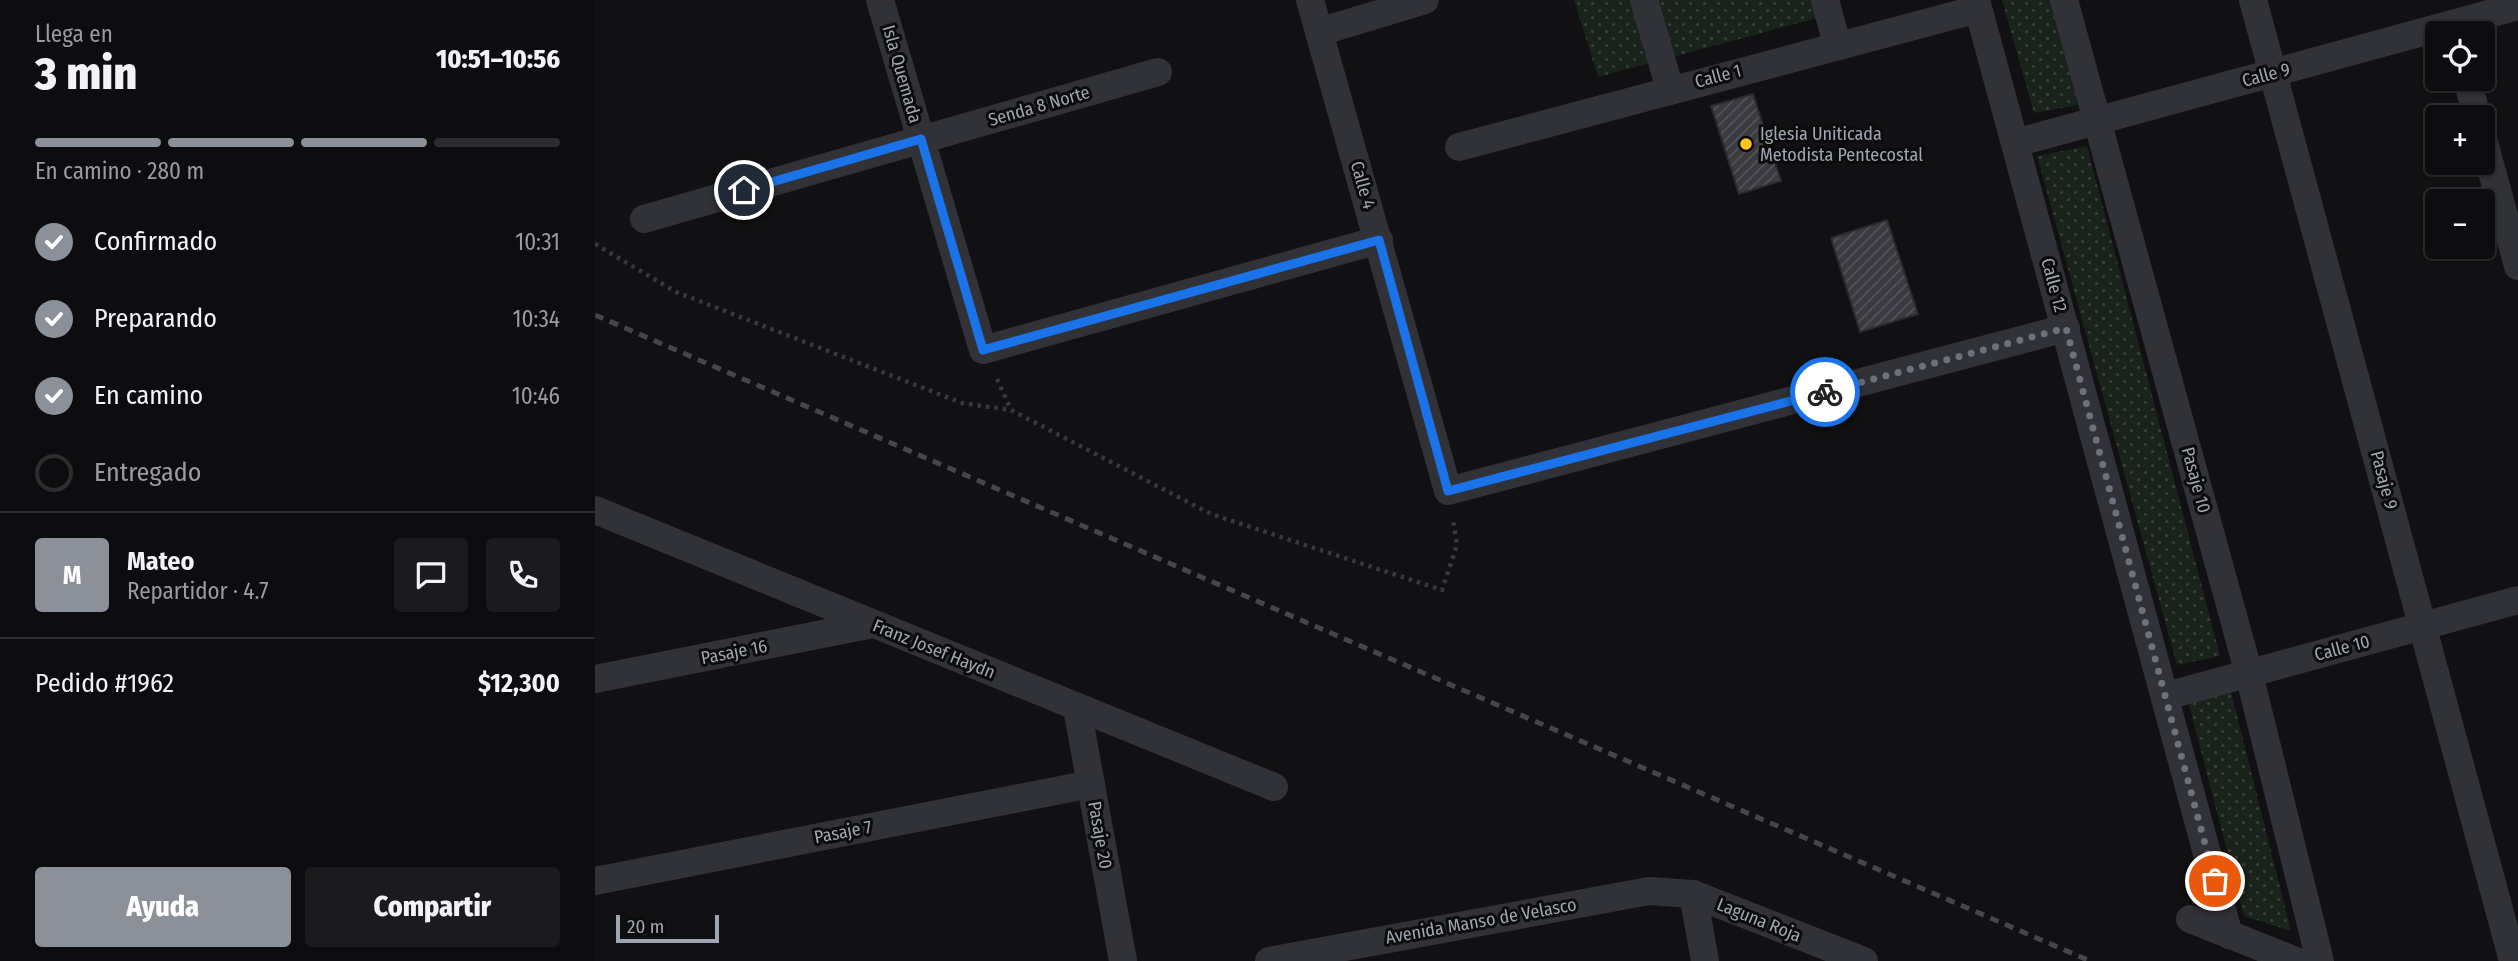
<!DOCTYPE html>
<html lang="es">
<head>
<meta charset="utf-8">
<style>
	:root { --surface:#0d0c0e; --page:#1b1a1c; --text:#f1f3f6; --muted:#9a9b9e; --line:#2d2c2e; --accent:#8c9099 }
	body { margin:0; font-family:"Fira Sans Condensed",sans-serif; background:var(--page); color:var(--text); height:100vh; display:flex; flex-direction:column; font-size:26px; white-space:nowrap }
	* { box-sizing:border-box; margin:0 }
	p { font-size:23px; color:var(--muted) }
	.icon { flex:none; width:38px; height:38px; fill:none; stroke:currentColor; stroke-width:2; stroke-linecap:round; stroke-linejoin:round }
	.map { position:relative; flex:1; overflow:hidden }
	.panel { display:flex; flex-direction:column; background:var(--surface); width:595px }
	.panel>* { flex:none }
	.fabs { position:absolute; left:1830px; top:21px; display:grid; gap:14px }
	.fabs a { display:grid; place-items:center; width:70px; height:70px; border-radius:7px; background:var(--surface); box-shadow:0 2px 5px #0004,0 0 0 2px var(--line); font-size:35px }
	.scale { position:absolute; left:21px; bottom:18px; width:103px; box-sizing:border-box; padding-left:7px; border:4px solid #a0a5b4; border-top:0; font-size:19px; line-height:24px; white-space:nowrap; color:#a0a5b4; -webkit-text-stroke:5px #0c0c0d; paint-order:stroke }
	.pin { position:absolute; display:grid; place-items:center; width:60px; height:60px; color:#fff; margin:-30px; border:4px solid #fff; border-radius:50%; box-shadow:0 2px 7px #0007 }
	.courier { position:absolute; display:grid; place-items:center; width:70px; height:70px; margin:-35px; border:5px solid #1a73e8; border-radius:50%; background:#fff; color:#222; box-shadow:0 2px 9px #0007 }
	.head em { font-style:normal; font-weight:800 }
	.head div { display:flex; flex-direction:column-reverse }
	.head { display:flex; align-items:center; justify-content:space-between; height:119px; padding:0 35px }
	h1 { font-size:46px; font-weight:800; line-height:52px }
	.bar { display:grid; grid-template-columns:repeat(4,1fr); gap:10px 7px; align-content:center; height:84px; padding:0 35px }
	.bar i { height:9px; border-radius:5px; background:var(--line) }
	.bar .active { background:var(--accent) }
	.bar p { grid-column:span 4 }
	.line { display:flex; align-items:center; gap:18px; padding:0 35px; border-top:2px solid var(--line) }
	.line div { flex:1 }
	.round { display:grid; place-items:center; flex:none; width:74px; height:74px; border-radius:7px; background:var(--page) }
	ol { padding:0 35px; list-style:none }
	li { display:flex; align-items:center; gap:21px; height:77px }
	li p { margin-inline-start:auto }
	li .icon { padding:7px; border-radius:50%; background:var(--accent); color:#fff; stroke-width:4 }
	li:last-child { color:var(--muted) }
	li i { width:38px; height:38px; border:4px solid var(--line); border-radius:50% }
	.action { display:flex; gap:14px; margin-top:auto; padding:14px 35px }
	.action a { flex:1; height:80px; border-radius:7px; background:var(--accent); color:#fff; font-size:28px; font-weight:800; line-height:80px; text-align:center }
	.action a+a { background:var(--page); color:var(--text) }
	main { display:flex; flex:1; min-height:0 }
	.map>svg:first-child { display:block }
</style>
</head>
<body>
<main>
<section class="panel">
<div class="head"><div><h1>3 min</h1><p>Llega en</p></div><em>10:51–10:56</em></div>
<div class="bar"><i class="active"></i><i class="active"></i><i class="active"></i><i></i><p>En camino · 280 m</p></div>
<ol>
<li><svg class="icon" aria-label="check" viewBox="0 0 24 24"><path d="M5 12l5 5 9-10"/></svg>Confirmado<p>10:31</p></li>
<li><svg class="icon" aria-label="check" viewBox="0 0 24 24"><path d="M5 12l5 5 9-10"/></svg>Preparando<p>10:34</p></li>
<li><svg class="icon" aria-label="check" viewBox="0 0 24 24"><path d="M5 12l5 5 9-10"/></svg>En camino<p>10:46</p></li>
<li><i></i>Entregado</li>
</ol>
<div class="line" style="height:126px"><b class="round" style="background:var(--accent);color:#fff">M</b><div><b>Mateo</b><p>Repartidor · 4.7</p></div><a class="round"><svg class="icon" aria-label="chat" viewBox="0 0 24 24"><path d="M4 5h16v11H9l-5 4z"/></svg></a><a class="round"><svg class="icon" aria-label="phone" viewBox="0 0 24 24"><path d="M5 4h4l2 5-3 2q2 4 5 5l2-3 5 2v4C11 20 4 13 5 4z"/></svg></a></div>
<div class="line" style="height:91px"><div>Pedido #1962</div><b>$12,300</b></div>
<div class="action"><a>Ayuda</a><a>Compartir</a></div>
</section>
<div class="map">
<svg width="1923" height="961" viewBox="0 0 1923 961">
	<defs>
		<pattern id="green-dots" width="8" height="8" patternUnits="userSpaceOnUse" patternTransform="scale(1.75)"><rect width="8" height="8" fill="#1a221c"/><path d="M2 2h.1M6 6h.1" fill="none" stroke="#383f3b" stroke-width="1.8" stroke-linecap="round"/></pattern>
		<pattern id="building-hatch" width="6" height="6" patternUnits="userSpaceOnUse" patternTransform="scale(1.75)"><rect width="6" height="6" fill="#3a3a40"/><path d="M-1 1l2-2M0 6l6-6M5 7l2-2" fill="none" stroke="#535459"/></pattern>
	</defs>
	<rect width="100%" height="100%" fill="#111012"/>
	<g fill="url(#green-dots)">
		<path d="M979,0H1217L1222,18L1003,77Z"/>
		<path d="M1407,0H1455L1483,105L1439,113Z"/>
		<path d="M1492,146L1625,656L1582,665L1442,156Z"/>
		<path d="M1636,692L1696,931L1649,916L1593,701Z"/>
	</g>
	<g fill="url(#building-hatch)" stroke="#2b2a2e" stroke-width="2">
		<path d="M1158,94L1186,181L1144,194L1116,106Z"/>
		<path d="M1292,220L1323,314L1265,332L1236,238Z"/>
	</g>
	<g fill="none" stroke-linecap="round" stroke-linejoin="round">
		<g stroke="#37393f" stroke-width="4.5" stroke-dasharray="3.5 5" stroke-linecap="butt">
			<path d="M0,244L81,292L367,403L416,410L616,514L847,590L862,545L858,520"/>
			<path d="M402,379L416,410"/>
		</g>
		<g stroke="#313238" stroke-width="28">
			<path d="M285,0L388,350L784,240"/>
			<path d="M715,0L853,491L1471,328"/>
			<path d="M1049,0L1075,89"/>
			<path d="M1230,0L1242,44"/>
			<path d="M1381,0L1634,935"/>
			<path d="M1469,0L1654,674L1725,961"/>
			<path d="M1658,0L1918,961"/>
			<path d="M724,32L830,0"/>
			<path d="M1872,79L1882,117"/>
			<path d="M1888,139L1923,266"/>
			<path d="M1420,143L1923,6"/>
			<path d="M864,147L1383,9"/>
			<path d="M49,219L563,72"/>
			<path d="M0,510L679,787"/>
			<path d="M0,679L278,624"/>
			<path d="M1571,696L1923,600"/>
			<path d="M482,708L528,961"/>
			<path d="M0,881L496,784"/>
			<path d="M1098,894L1110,961"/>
			<path d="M1595,919L1701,961"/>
			<path d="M674,961L1054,891L1098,894L1269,961"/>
		</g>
		<path stroke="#44454d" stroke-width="5" stroke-dasharray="9 7" stroke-linecap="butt" d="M0,315L1495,961"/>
	</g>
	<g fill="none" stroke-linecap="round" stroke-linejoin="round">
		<path stroke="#6e717b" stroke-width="7" stroke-dasharray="0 12.6" d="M1230,392L1471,328L1620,881"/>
		<path stroke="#1a73e8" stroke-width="9" d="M149,190L326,139L388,350L784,240L853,491L1230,392"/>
	</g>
	<circle fill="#ffc61c" stroke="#0c0c0d" stroke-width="2.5" cx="1151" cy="144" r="7"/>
	<g text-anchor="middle" stroke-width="6" stroke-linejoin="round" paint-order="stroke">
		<g font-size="18" fill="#a0a5b4" stroke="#0c0c0d">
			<text transform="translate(307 74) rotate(74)" y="6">Isla Quemada</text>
			<text transform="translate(1671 75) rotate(-15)" y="6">Calle 9</text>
			<text transform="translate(1123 76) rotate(-15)" y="6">Calle 1</text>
			<text transform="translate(444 106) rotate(-16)" y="6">Senda 8 Norte</text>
			<text transform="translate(768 185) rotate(74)" y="6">Calle 4</text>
			<text transform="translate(1459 285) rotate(75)" y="6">Calle 12</text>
			<text transform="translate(1601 480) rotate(75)" y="6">Pasaje 10</text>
			<text transform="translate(1789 480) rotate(75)" y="6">Pasaje 9</text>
			<text transform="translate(1747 648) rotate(-15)" y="6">Calle 10</text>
			<text transform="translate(339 649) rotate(22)" y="6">Franz Josef Haydn</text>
			<text transform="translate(139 652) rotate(-11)" y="6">Pasaje 16</text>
			<text transform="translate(248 832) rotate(-11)" y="6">Pasaje 7</text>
			<text transform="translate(505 835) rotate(80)" y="6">Pasaje 20</text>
			<text transform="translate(1164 920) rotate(22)" y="6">Laguna Roja</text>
			<text transform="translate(886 921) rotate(-10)" y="6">Avenida Manso de Velasco</text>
		</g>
		<g font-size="18" fill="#a0a5b4" stroke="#0c0c0d" text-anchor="start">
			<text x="1165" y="140">Iglesia Uniticada<tspan x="1165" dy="21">Metodista Pentecostal</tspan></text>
		</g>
	</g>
</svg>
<div class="fabs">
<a><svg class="icon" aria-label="locate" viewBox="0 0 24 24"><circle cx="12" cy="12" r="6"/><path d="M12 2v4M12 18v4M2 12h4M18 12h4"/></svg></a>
<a>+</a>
<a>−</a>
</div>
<div class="scale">20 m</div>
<div class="pin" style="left:1620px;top:881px;background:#ea580c"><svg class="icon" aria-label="bag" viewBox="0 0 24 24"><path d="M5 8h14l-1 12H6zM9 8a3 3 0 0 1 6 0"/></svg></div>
<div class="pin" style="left:149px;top:190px;background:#1f2937"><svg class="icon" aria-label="home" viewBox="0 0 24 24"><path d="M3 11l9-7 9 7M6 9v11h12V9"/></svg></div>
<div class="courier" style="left:1230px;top:392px"><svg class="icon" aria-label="bike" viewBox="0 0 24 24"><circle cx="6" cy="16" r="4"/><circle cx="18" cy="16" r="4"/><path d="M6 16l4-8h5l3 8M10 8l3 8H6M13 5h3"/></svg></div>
</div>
</main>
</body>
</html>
